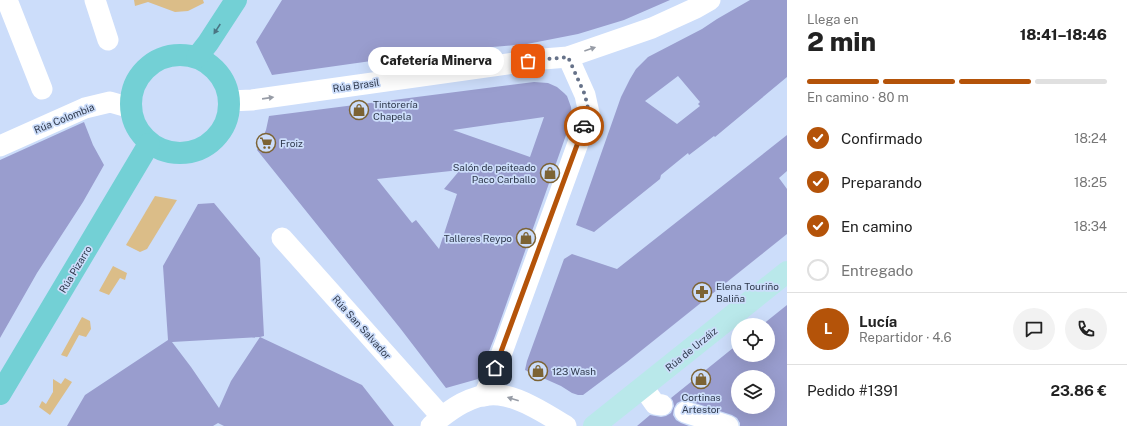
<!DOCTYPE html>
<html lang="es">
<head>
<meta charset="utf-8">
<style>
	:root { --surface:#fff; --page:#f2f2f2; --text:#222; --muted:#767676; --line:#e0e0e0; --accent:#b45309 }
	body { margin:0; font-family:"Public Sans",sans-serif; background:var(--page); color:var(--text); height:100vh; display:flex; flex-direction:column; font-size:15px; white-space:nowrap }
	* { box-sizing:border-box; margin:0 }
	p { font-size:13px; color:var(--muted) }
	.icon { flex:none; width:22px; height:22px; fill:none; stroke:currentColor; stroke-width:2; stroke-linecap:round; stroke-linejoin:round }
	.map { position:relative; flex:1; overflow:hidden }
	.side { display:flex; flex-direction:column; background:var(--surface); width:340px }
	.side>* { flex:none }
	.buttons { position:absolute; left:731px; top:318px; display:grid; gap:8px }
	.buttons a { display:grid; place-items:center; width:44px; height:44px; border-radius:50%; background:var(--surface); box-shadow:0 4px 16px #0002; font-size:20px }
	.pin { position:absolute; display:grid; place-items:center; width:34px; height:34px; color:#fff; margin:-17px; border-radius:8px; box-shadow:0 2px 6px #0006 }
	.courier { position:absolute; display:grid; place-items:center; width:40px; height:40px; margin:-20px; border:3px solid #b45309; border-radius:50%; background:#fff; color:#222; box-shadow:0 1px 5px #0007 }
	.bubble { position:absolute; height:28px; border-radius:14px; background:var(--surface); box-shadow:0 4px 16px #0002; font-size:13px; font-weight:800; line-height:28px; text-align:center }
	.headline em { font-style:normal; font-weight:800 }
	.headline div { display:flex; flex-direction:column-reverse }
	.headline { display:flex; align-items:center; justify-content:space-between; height:68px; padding:0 20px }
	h1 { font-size:26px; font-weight:800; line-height:30px }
	.bar { display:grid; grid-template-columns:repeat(4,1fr); gap:6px 4px; align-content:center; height:48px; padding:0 20px }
	.bar i { height:5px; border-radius:3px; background:var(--line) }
	.bar .current { background:var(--accent) }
	.bar p { grid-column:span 4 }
	.line { display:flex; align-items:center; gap:10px; padding:0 20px; border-top:1px solid var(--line) }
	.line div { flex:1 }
	.round { display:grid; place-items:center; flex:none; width:42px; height:42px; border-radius:21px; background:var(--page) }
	ol { padding:0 20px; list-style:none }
	li { display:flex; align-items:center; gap:12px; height:44px }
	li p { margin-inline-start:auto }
	li .icon { padding:4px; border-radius:50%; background:var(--accent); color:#fff; stroke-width:4 }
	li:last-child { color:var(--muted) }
	li i { width:22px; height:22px; border:2px solid var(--line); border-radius:50% }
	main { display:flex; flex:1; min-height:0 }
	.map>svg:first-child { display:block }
</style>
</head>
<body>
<main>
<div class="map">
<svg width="787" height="426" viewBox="0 0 787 426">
	<rect width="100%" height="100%" fill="#ccddfa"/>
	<g fill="#dbbd88">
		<path d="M134,0H203L204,3L188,11L175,12L148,2L135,6Z"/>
		<path d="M155,196L177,200L147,249L140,252L126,245Z"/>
		<path d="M113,266L127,273L125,280L120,278L109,295L99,291Z"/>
		<path d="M82,317L90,321L91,329L86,337L79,335L67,357L61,355Z"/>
		<path d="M65,378L72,382L50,415L39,407L42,401L46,404L53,392V379L61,384Z"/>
	</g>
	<g fill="#999dce" fill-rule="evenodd">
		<path d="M282,0H670L624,20L578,34L527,44L435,52L272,75L256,42Z"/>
		<path d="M750,0H787V77L715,137L714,136L689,155L688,153L661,175L660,179L594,232L576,225L621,97L630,79L636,69L648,57L702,29L717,19ZM678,76L700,102L698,104L700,106L677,124L645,101Z"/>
		<path d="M534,82L548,83L557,87L564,93L567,96L571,107L572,116L571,121L495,336L478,379L446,388L400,328L257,150L266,130L269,116ZM544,117L530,157L453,130ZM460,170L444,189L457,194L439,249L416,220L412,223L377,179Z"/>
		<path d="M84,122L93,145L104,165L83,202L37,273L0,338V160Z"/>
		<path d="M787,135V171L779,178L787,189V234L627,362L583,395H578L572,393L561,386L525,370L527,361L564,259L572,254L617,269Z"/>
		<path d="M214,203L260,258L264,336L260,337L362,385L394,426H224L218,423L213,426H67L85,395L168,340L163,266L198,204ZM260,337L231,381L219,408L191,367L172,342Z"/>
		<path d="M787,305V426H740V423L737,418L732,415L689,401L683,400L677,403L674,408L673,415L676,420L681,423L689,426H637L650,415L661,417L666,416L671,413L674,406L673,401L671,398L738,344V355H768V325H762ZM738,377H768V407H738Z"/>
	</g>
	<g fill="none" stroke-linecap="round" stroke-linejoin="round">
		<g stroke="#fff" stroke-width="21">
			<path d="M7,0L42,89"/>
			<path d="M95,0L108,40"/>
			<path d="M229,101L252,100L543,59L568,57L652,28L696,8L710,0"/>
			<path d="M0,146L85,108L110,102L131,108"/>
			<path d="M282,238L441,416"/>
			<path d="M643,387L655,404L662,405"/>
			<path d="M484,396L501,355L589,113L585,95L568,57"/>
			<path d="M685,412L728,426"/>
			<path d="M431,426C449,410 473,392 499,395C520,397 548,415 566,426"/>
		</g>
		<path stroke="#b9e8ea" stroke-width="22" d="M594,426L787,272"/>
		<g stroke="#73d0d5" stroke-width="22">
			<circle cx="180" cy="104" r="49"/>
			<path d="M197,57L208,43L236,0"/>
			<path d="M0,394L149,144"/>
		</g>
	</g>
	<defs><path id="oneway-solid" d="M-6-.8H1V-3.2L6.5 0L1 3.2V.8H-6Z"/></defs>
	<use fill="#4a7583" href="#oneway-solid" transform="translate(217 29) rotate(123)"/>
	<g fill="#979ca6">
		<use href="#oneway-solid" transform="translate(590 49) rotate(-19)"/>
		<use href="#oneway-solid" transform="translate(268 98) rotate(-8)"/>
		<use href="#oneway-solid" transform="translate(513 399) rotate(-163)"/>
	</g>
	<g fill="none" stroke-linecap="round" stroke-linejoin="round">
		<path stroke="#667289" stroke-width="4" stroke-dasharray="0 7.2" d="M528,61L568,57L585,95L589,113L584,126"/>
		<path stroke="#b45309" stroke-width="5" d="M495,368L584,126"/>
	</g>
	<defs>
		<symbol id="shop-ring" viewBox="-11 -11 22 22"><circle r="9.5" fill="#ccddfa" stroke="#7c6334" stroke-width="1.5"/><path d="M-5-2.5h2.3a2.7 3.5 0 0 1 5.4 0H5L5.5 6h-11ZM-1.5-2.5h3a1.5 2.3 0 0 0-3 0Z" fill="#7c6334"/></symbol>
		<symbol id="supermarket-ring" viewBox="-11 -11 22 22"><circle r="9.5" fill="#ccddfa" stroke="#7c6334" stroke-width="1.5"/><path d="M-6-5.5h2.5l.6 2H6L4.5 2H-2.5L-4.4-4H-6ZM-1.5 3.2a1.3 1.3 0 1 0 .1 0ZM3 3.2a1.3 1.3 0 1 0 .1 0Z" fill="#7c6334"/></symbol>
		<symbol id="pharmacy-ring" viewBox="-11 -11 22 22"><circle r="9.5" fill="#ccddfa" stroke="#7c6334" stroke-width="1.5"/><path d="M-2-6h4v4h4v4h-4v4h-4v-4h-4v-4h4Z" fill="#7c6334"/></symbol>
	</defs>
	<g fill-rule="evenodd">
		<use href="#shop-ring" x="348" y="99" width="22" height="22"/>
		<use href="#supermarket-ring" x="255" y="132" width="22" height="22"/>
		<use href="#shop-ring" x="539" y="162" width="22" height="22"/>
		<use href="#shop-ring" x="515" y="227" width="22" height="22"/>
		<use href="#pharmacy-ring" x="691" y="281" width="22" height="22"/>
		<use href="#shop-ring" x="527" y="360" width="22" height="22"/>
		<use href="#shop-ring" x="690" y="368" width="22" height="22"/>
	</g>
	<g text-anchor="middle" stroke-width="3.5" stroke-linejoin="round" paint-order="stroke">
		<g font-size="10" fill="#2f394c" stroke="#ccddfa">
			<text transform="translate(356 85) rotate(-8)" y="4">Rúa Brasil</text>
			<text transform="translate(64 118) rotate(-22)" y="4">Rúa Colombia</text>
			<text transform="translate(75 269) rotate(-59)" y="4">Rúa Pizarro</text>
			<text transform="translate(362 327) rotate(48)" y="4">Rúa San Salvador</text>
			<text transform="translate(691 349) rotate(-39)" y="4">Rúa de Urzáiz</text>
		</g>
		<g font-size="10" fill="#2f394c" stroke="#ccddfa" text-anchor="start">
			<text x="373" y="108">Tintorería<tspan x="373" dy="12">Chapela</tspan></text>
			<text x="280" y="147">Froiz</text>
			<text x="536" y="171" text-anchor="end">Salón de peiteado<tspan x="536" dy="12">Paco Carballo</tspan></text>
			<text x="512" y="242" text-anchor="end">Talleres Reypo</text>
			<text x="716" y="290">Elena Touriño<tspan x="716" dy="12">Baliña</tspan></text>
			<text x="552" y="375">123 Wash</text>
			<text x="701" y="401" text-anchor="middle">Cortinas<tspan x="701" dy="12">Artestor</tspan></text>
		</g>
	</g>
</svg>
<div class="buttons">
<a><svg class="icon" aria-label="locate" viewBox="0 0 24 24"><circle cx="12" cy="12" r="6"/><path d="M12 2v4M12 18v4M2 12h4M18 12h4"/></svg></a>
<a><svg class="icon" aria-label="layers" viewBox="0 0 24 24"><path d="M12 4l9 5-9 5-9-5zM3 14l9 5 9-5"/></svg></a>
</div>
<div class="pin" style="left:528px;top:61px;background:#ea580c"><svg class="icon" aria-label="bag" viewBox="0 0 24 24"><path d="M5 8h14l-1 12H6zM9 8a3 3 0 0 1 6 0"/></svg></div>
<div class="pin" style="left:495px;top:368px;background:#1f2937"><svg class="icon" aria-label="home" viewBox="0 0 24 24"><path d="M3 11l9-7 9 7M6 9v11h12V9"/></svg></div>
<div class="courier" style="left:584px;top:126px"><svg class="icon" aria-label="car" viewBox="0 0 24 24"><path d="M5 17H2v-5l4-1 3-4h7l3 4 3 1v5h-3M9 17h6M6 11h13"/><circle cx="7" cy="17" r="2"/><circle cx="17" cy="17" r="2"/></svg></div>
<div class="bubble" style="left:368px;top:47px;width:136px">Cafetería Minerva</div>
</div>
<section class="side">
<div class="headline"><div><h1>2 min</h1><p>Llega en</p></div><em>18:41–18:46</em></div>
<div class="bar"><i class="current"></i><i class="current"></i><i class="current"></i><i></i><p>En camino · 80 m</p></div>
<ol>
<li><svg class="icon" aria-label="check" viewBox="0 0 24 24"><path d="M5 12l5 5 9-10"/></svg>Confirmado<p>18:24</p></li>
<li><svg class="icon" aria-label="check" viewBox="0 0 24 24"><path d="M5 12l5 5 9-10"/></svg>Preparando<p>18:25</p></li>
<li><svg class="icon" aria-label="check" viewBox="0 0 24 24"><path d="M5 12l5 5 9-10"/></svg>En camino<p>18:34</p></li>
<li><i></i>Entregado</li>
</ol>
<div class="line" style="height:72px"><b class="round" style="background:var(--accent);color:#fff">L</b><div><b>Lucía</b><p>Repartidor · 4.6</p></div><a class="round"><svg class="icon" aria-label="chat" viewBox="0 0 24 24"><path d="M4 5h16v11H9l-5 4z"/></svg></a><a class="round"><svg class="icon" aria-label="phone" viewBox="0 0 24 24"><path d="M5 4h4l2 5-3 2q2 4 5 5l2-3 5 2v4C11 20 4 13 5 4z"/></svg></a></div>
<div class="line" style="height:52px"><div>Pedido #1391</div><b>23.86 €</b></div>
</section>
</main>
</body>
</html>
